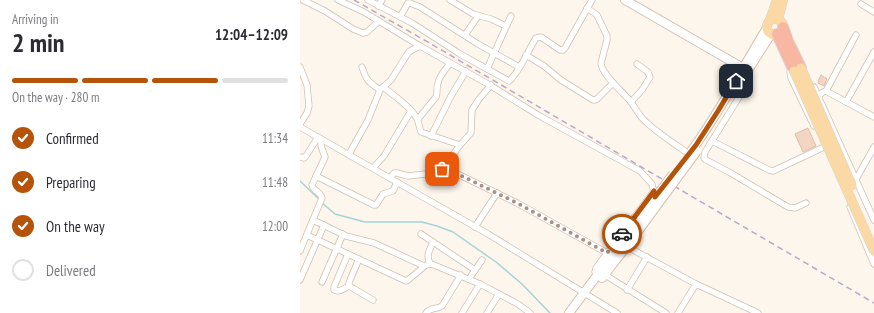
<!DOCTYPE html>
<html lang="en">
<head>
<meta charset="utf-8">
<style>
	:root { --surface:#fff; --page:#f7f7f7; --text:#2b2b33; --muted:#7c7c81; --line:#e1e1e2; --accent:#b45309 }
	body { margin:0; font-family:"PT Sans Narrow",sans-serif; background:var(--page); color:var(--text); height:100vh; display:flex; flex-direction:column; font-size:15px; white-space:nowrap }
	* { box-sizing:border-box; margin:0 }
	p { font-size:13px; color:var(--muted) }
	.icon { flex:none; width:22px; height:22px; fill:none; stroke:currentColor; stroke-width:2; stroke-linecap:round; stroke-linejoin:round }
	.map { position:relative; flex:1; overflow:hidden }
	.drawer { display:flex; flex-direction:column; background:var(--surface); width:300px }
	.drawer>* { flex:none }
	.pin { position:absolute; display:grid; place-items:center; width:34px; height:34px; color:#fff; margin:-17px; border-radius:8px; box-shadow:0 2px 6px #0006 }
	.courier { position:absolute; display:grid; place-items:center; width:40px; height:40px; margin:-20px; border:3px solid #b45309; border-radius:50%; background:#fff; color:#222; box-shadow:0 1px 5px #0007 }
	.summary em { font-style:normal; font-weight:600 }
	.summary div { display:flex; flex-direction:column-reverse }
	.summary { display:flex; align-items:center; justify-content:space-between; height:68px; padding:0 12px }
	h1 { font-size:26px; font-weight:600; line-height:30px }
	.bar { display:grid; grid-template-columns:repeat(4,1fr); gap:6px 4px; align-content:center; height:48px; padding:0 12px }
	.bar i { height:5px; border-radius:3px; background:var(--line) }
	.bar .on { background:var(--accent) }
	.bar p { grid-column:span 4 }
	ol { padding:0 12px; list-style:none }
	li { display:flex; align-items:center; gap:12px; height:44px }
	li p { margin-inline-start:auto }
	li .icon { padding:4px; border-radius:50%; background:var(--accent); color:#fff; stroke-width:4 }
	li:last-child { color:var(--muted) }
	li i { width:22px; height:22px; border:2px solid var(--line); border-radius:50% }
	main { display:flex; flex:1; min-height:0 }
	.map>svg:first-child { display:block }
</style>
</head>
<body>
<main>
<section class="drawer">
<div class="summary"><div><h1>2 min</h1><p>Arriving in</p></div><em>12:04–12:09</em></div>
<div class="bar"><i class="on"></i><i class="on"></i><i class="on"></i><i></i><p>On the way · 280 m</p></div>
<ol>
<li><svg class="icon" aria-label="check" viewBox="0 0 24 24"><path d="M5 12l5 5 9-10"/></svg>Confirmed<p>11:34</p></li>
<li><svg class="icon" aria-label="check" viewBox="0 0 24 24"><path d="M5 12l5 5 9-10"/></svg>Preparing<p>11:48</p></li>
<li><svg class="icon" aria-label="check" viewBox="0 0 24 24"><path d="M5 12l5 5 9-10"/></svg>On the way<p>12:00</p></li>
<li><i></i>Delivered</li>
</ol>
</section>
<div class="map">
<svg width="574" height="313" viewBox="0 0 574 313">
	<rect width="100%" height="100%" fill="#fdf6ec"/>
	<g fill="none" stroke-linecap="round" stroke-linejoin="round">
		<g stroke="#a5d3da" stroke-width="1.5">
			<path d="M0,181L19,199"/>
			<path d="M21,202L35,214L65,222H122L137,226L153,232L196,262L222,284L250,313"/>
		</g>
	</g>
	<g fill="#f3d5c3" stroke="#e6bba3">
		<path d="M521,75L527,79L524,86L518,83L519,81H518Z"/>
		<path d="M508,128L516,146L503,152L495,134Z"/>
	</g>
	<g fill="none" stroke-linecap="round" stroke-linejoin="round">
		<defs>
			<g id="street">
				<path d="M3,0L25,11L53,29L63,33L67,32L79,21"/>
				<path d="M38,0L64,12L120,46L188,84L238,115L340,171L352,184L355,197"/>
				<path d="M68,0L112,23L160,54L209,81C220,72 228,50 236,38L241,37L260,50H263L265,48L292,0"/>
				<path d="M150,0L173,14L191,19L206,26"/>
				<path d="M561,4L574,12"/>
				<path d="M78,6L82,0"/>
				<path d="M287,8L297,15L307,36V40L301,63C301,74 324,93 331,102C336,109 340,117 346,122C359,134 375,144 389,154"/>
				<path d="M100,17L108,3H110L120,7L178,44L219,67"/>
				<path d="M165,35L178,16"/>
				<path d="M226,55L244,66L261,80L293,100H295L297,99L313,83"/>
				<path d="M0,67L7,85L9,106L7,113L0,124"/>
				<path d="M62,67C67,82 68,81 80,90"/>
				<path d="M492,67L490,72L491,78L514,126"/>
				<path d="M187,69L211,16"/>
				<path d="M446,71C450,74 450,76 449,81L405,152L404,158L406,160L429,172L488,207L495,208L506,203"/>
				<path d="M83,87C93,95 110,106 116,117C119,121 119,127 121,132L160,145"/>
				<path d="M514,87L574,220"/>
				<path d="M526,91L556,35"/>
				<path d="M518,96L523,92L526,91L574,117"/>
				<path d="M331,102L342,90L350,77L348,72L337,64"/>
				<path d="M546,102L574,52"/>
				<path d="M118,119L136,97C138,92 136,88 138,83C139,76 146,69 150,63"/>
				<path d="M0,127L188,234L317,313"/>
				<path d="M131,136L151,96L166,71"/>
				<path d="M412,141L469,170L473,171L524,147"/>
				<path d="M49,154L68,120L80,90L91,80L108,53L110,51L120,46"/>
				<path d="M0,157L4,158L6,156L18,137"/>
				<path d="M73,168L84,156L111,111"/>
				<path d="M149,170L150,162L152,156L160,145L171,133L172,110L179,99L191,85"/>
				<path d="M16,176L74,205H76L83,194L93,191L97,182"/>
				<path d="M90,178L94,173H97L108,176L125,174L142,169L149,170L170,180L217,203L307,253"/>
				<path d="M555,181L574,147"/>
				<path d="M550,207L574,264"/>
				<path d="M13,220L46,236L74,243L124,266"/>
				<path d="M175,227L197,193"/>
				<path d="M121,234L175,270"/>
				<path d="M7,235L106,281L108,280L126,265L130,264L134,265L180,284L218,304L230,313"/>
				<path d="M324,245L396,284L458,313"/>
				<path d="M0,251L22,198C21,192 13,191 12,185L25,157L21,146V139"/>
				<path d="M48,254L34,287V290C39,293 45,288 49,286"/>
				<path d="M59,259L50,280L49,283V286L73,300"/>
				<path d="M130,264C126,254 129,252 133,242"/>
				<path d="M302,273L366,313"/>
				<path d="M297,276L295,272L296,268L354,191"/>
				<path d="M169,279L182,260"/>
				<path d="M0,280L24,225"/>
				<path d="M22,282L43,234"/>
				<path d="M327,290L347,257"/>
				<path d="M126,313C130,307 136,310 142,306L161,275"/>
				<path d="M162,313L180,284"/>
				<path d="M187,313L199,294"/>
				<path d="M378,313L396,284"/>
			</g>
			<g id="secondary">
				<path d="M325,0L443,68"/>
				<path d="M445,75L471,34"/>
				<path d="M389,154C419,114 441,70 467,28"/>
				<path d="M302,278L333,238"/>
				<path d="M269,313L328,234"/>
			</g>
			<g id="primary">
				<path d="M478,19L483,0"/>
				<circle cx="475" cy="27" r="8"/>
				<path d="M470,20L477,0"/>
			</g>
			<g id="highway">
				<path d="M483,27L488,41L501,68"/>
				<path d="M477,34L494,71"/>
			</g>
		</defs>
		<use href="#street" stroke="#d1beb0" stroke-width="7"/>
		<use href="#secondary" stroke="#d6c0b0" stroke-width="10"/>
		<use href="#primary" stroke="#dad1cd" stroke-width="10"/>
		<use href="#highway" stroke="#dad1cd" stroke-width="12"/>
		<use href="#street" stroke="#fff" stroke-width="5.5"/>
		<use href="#secondary" stroke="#fff" stroke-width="8"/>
		<use href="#primary" stroke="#fbd9a5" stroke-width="9"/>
		<use href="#highway" stroke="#f7b7a3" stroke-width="10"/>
		<path stroke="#b9a8c9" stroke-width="1.5" stroke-dasharray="6 4" stroke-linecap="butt" d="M54,0L126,41L574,303"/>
		<defs>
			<g id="secondary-bridge">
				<path d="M328,234L373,174"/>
				<path d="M333,238L397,151"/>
			</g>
			<g id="primary-bridge">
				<path d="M501,68L552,186"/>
				<path d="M494,71L574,251"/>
			</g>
		</defs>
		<use href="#secondary-bridge" stroke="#d6c0b0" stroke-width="10" stroke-linecap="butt"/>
		<use href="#primary-bridge" stroke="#dad1cd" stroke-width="10" stroke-linecap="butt"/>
		<use href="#secondary-bridge" stroke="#fff" stroke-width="8"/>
		<use href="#primary-bridge" stroke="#fbd9a5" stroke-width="9"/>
	</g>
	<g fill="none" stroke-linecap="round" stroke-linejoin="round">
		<path stroke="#a89285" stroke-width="4" stroke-dasharray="0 7.2" d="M142,169L149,170L170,180L217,203L307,253L322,234"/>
		<path stroke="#b45309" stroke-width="5" d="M322,234L354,191L355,197L396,145L418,111L436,81"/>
	</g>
</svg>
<div class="pin" style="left:142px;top:169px;background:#ea580c"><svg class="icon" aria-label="bag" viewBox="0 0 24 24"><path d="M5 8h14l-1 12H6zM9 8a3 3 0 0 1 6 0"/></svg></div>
<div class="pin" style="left:436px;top:81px;background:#1f2937"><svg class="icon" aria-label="home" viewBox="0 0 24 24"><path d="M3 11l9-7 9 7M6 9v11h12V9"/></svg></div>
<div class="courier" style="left:322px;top:234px"><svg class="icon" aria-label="car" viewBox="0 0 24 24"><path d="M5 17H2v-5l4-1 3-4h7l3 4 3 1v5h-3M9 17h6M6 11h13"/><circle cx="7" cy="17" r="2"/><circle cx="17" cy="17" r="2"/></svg></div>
</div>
</main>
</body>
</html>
